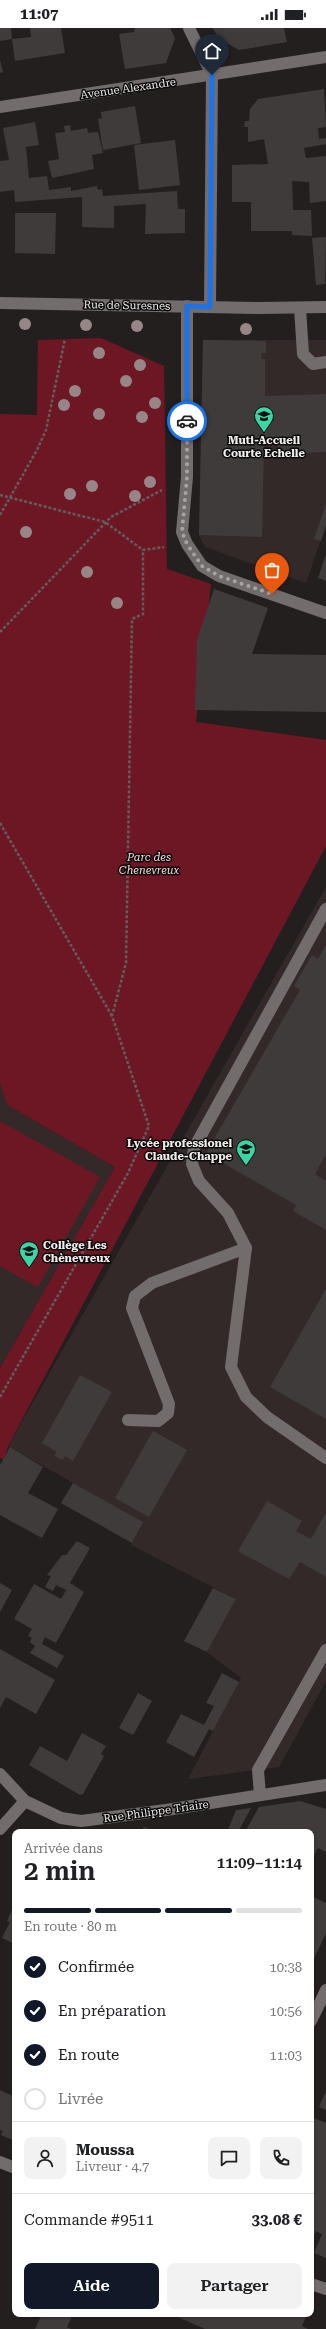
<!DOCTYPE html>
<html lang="fr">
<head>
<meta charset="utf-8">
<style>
	:root { --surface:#fff; --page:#f2f2f2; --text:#202124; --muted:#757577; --line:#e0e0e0; --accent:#111827 }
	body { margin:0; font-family:"Roboto Serif",serif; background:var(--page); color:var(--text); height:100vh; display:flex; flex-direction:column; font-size:15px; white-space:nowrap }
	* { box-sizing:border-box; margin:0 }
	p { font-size:13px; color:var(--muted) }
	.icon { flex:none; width:22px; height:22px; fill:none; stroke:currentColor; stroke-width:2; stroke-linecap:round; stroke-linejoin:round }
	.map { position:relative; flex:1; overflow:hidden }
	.panel { position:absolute; left:12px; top:1801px; width:302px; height:488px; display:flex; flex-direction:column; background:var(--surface); border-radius:8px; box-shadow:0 1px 3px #0004 }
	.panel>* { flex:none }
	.pin { position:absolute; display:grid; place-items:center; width:34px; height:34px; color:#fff; margin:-41px -17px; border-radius:50% 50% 50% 0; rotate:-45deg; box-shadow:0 0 4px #0007 }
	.pin .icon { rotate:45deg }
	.courier { position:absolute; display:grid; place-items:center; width:40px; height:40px; margin:-20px; border:3px solid #1a73e8; border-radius:50%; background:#fff; color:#222; box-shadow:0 1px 5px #0007 }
	.headline em { font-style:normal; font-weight:600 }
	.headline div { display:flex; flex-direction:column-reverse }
	.headline { display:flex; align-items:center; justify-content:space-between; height:68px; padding:0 12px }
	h1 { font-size:26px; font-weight:600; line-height:30px }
	.bar { display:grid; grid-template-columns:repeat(4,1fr); gap:6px 4px; align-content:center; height:48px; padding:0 12px }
	.bar i { height:5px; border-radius:3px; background:var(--line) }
	.bar .selected { background:var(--accent) }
	.bar p { grid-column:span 4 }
	.line { display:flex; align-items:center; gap:10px; padding:0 12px; border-top:1px solid var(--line) }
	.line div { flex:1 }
	.round { display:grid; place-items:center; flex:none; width:42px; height:42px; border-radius:8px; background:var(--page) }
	ol { padding:0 12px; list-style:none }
	li { display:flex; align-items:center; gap:12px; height:44px }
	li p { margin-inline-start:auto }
	li .icon { padding:4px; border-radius:50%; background:var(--accent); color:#fff; stroke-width:4 }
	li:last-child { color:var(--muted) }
	li i { width:22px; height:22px; border:2px solid var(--line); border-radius:50% }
	.button { display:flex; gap:8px; margin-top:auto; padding:8px 12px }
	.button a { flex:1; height:46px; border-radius:8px; background:var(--accent); color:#fff; font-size:16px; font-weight:600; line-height:46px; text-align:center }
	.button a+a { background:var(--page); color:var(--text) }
	.status { display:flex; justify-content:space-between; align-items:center; height:28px; padding:0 20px; background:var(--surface); direction:ltr }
	.status svg { height:11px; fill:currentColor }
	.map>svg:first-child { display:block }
</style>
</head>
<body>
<div class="status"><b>11:07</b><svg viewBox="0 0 49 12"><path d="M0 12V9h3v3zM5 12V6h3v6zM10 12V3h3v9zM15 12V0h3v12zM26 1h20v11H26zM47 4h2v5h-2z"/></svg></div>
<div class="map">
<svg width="326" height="2301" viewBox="0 0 326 2301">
	<rect width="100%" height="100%" fill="#241f1f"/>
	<g fill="#342929">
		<path d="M203,312H326V497L306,555L205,519L199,507Z"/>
		<path d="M326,859V1653L279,1739L188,1751L241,1650L207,1624L236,1571L131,1517L142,1494L8,1418Z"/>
		<path d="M0,1052L7,1077L115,1139L0,1340Z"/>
	</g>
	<g fill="#6d1724">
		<path d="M101,310L164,338L167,541L211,556L196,694L326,712V818L8,1418L4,1432L0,1430V1340L115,1139L7,1077L0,1054V386L37,387L38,312Z"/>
		<path d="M0,1093L100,1149L38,1259L0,1238Z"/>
	</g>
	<g fill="#403b3b">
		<path d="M0,0H11L12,11L0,13Z"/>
		<path d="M30,0H61L65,25L15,33L12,11L31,9Z"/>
		<path d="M135,0H170L175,10L166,35L125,41L119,6L134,4Z"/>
		<path d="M213,0H284L287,14L239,22L218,10Z"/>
		<path d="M0,32L3,44L0,45Z"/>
		<path d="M324,61L326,99L318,100L319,111L326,110V116L304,120L306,130L326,128V173L310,175L309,154L292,153L293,182H311L312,208L292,207V203H251V174H232V137L268,136L264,111L248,114V99H244L245,93H249L250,81L258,71Z"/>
		<path d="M135,78L141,115L103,122L98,91L102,90L101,84Z"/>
		<path d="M35,94L39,117L26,119L29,150L47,148L49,162L71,159V163L97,158L98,162L102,161L103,168L177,163L178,181H185V205L145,206L146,176L114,178V200L82,199V169L15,174L14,162L0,164V133L9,132L3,100Z"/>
		<path d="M70,97L71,103L87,100L88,105L98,104L103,125L92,127L94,141L52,150L48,133L59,131L55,105L65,104L64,98Z"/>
		<path d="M175,112L180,157L139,162L134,117Z"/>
		<path d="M15,185H56L55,226L15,225Z"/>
		<path d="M326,209L325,256L316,257L312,210Z"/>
		<path d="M203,312L266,313V325H262L261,331H265V368L326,366V424L278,426L277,416L264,417L262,509L199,507Z"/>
		<path d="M326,476V497L321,513L314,511Z"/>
		<path d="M326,526V553L318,550Z"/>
		<path d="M214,561L268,580L252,626L326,627V684L195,682L197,612Z"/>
		<path d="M326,917V1126L315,1146L326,1153V1202L293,1183L296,1177L206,1125L300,962L294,958L312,927L318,931Z"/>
		<path d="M326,1261V1391L270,1359Z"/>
		<path d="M80,1347L112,1364L73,1433L65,1428L63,1432L54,1428L57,1424L42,1415Z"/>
		<path d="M153,1403L187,1422L149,1489L115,1470Z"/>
		<path d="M10,1419L43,1439L28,1465L58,1481L42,1510L0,1487V1437Z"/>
		<path d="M73,1455L143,1494L132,1515L61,1475Z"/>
		<path d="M267,1473L302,1493L296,1503L311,1511L325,1486L326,1487V1549L300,1534L289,1551L238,1523Z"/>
		<path d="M77,1513L90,1520L70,1555L84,1564L56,1615L45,1609L42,1616L64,1628L57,1640L30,1625L35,1618L30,1614L32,1610L28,1608L32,1601L14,1591L34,1556L61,1571L66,1562L56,1557L53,1563L45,1559L51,1548L47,1547L62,1527H66Z"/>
		<path d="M0,1555L12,1562L0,1584Z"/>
		<path d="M213,1560L236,1571L207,1624L184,1613Z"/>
		<path d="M0,1621L55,1652L36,1686L6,1669L0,1680Z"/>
		<path d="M222,1645L239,1654L213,1703L209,1701L194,1729L166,1714L181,1686L204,1697L214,1678L206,1675Z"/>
		<path d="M138,1665L152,1673L133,1707L119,1700Z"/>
		<path d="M82,1705L106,1718L101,1726L104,1728L83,1766L80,1767L29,1737L40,1718L67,1733Z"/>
		<path d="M300,1773L326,1781V1824L318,1820L314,1827L311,1826V1804H245L259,1779Z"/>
		<path d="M251,1780L238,1804H227L236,1782Z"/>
		<path d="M144,1799L155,1804H141Z"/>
		<path d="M172,1801H174L179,1804H170Z"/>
		<path d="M311,1868L326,1875V1905L311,1937Z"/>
		<path d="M15,1875V1916L2,1910L10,1894L7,1893Z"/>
		<path d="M0,2062L15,2069L12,2083L15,2084V2113L1,2107L3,2103L0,2102Z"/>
		<path d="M326,2063V2082L319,2079Z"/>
		<path d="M311,2089L326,2095V2230L314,2225L322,2206L316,2203L311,2214Z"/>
		<path d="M36,2286H73L67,2299L71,2301H35L41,2288Z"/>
		<path d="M171,2286H307L302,2298L308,2301H205Z"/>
	</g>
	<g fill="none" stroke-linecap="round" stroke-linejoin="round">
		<g stroke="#635e5e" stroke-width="2.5" stroke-dasharray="3 2" stroke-linecap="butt">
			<path d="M0,467L105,494L143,522"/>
			<path d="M0,487L37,422L46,402L65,311"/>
			<path d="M0,604L111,489L162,462"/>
			<path d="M0,795L112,988"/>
			<path d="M0,1369L128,1145L149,1098L112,988L126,935L132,591L143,586V522L164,519"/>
		</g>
		<g stroke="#726c6c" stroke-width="12">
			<path d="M300,280L303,326L313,336L326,334"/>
			<path d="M326,881L194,1120L192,1136L199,1153L228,1185L246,1220L231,1339L246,1369L267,1389L326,1430"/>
			<path d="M128,1392L158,1393L168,1385L169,1376L132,1280L135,1268L152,1255L246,1220"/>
			<path d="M260,1767L258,1742L326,1622"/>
		</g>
		<g stroke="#726c6c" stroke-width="12">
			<path d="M189,0L212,47L210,279"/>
			<path d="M0,79L326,29"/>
			<path d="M0,275L259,280L326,279"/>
			<path d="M187,278V449L182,504L187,516L202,538L219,548L326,585"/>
			<path d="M0,1746L25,1773L61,1790L81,1793L166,1782L326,1757"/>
			<path d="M0,1801L25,1773"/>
			<path d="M311,1993L326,1962"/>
			<path d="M0,2134L15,2140"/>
			<path d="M311,2256L326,2261"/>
		</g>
	</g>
	<g fill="#978686">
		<circle cx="25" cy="296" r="6"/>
		<circle cx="86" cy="297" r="6"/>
		<circle cx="137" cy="298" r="6"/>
		<circle cx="246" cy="301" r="6"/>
		<circle cx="99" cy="325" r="6"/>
		<circle cx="140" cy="337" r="6"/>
		<circle cx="126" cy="353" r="6"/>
		<circle cx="75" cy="363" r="6"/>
		<circle cx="155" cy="375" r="6"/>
		<circle cx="64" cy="377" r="6"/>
		<circle cx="99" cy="386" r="6"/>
		<circle cx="142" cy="389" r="6"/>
		<circle cx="150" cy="454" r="6"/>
		<circle cx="92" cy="458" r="6"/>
		<circle cx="70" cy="466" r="6"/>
		<circle cx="135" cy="468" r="6"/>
		<circle cx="26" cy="504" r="6"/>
		<circle cx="87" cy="544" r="6"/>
		<circle cx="117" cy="575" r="6"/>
	</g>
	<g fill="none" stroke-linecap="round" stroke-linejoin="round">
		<path stroke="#a8a4a4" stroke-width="4" stroke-dasharray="0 7.2" d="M187,393V449L182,504L187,516L202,538L219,548L272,566"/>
		<path stroke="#1a73e8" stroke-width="5" d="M187,393V278L210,279L212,47"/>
	</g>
	<defs>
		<symbol id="school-pin" viewBox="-11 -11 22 30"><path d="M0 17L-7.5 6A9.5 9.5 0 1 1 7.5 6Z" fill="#3ad4a5" stroke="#0c0a0a"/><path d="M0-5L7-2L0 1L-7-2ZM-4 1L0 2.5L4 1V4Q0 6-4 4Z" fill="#111"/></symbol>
	</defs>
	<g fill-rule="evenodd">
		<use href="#school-pin" x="253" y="377" width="22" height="30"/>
		<use href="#school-pin" x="235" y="1110" width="22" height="30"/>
		<use href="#school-pin" x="18" y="1212" width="22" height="30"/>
	</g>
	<g text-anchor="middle" stroke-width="3" stroke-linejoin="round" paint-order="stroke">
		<g font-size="11" fill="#efecec" stroke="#0c0a0a">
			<text transform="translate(128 60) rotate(-8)" y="4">Avenue Alexandre</text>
			<text transform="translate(127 277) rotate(1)" y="4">Rue de Suresnes</text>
			<text transform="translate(156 1783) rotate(-8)" y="4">Rue Philippe Triaire</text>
		</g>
		<g font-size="11" font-weight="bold" fill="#efecec" stroke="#0c0a0a">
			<text x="264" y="416">Muti-Accueil<tspan x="264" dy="13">Courte Echelle</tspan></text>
			<text x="232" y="1119" text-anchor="end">Lycée professionel<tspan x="232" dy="13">Claude-Chappe</tspan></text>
			<text x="43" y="1221" text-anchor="start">Collège Les<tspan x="43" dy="13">Chènevreux</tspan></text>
		</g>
		<g font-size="11" font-style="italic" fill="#f5dada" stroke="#0c0a0a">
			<text x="149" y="833">Parc des<tspan x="149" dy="13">Chenevreux</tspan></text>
		</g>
	</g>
</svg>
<div class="pin" style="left:272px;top:566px;background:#ea580c"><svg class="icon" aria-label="bag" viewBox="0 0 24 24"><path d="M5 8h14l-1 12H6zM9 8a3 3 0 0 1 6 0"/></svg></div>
<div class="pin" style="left:212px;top:47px;background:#1f2937"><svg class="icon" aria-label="home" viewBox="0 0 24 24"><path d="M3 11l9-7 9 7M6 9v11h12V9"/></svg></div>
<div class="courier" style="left:187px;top:393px"><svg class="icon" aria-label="car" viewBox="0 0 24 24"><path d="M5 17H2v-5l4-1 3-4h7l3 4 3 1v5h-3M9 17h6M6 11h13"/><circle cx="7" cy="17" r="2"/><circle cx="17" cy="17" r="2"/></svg></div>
<section class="panel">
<div class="headline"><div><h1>2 min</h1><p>Arrivée dans</p></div><em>11:09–11:14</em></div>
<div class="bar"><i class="selected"></i><i class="selected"></i><i class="selected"></i><i></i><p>En route · 80 m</p></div>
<ol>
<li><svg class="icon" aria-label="check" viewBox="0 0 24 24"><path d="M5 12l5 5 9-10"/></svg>Confirmée<p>10:38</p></li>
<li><svg class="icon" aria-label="check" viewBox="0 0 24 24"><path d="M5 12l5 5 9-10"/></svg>En préparation<p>10:56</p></li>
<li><svg class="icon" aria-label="check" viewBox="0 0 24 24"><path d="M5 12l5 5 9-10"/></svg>En route<p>11:03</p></li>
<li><i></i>Livrée</li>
</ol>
<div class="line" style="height:72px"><a class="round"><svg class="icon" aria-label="person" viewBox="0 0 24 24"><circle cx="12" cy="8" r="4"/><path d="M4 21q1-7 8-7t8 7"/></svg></a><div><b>Moussa</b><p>Livreur · 4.7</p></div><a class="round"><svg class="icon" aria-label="chat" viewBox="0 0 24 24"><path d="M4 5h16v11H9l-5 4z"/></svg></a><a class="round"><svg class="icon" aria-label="phone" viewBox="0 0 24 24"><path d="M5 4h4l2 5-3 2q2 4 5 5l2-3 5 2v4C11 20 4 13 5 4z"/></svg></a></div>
<div class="line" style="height:52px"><div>Commande #9511</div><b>33.08 €</b></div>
<div class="button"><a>Aide</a><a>Partager</a></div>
</section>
</div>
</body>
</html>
